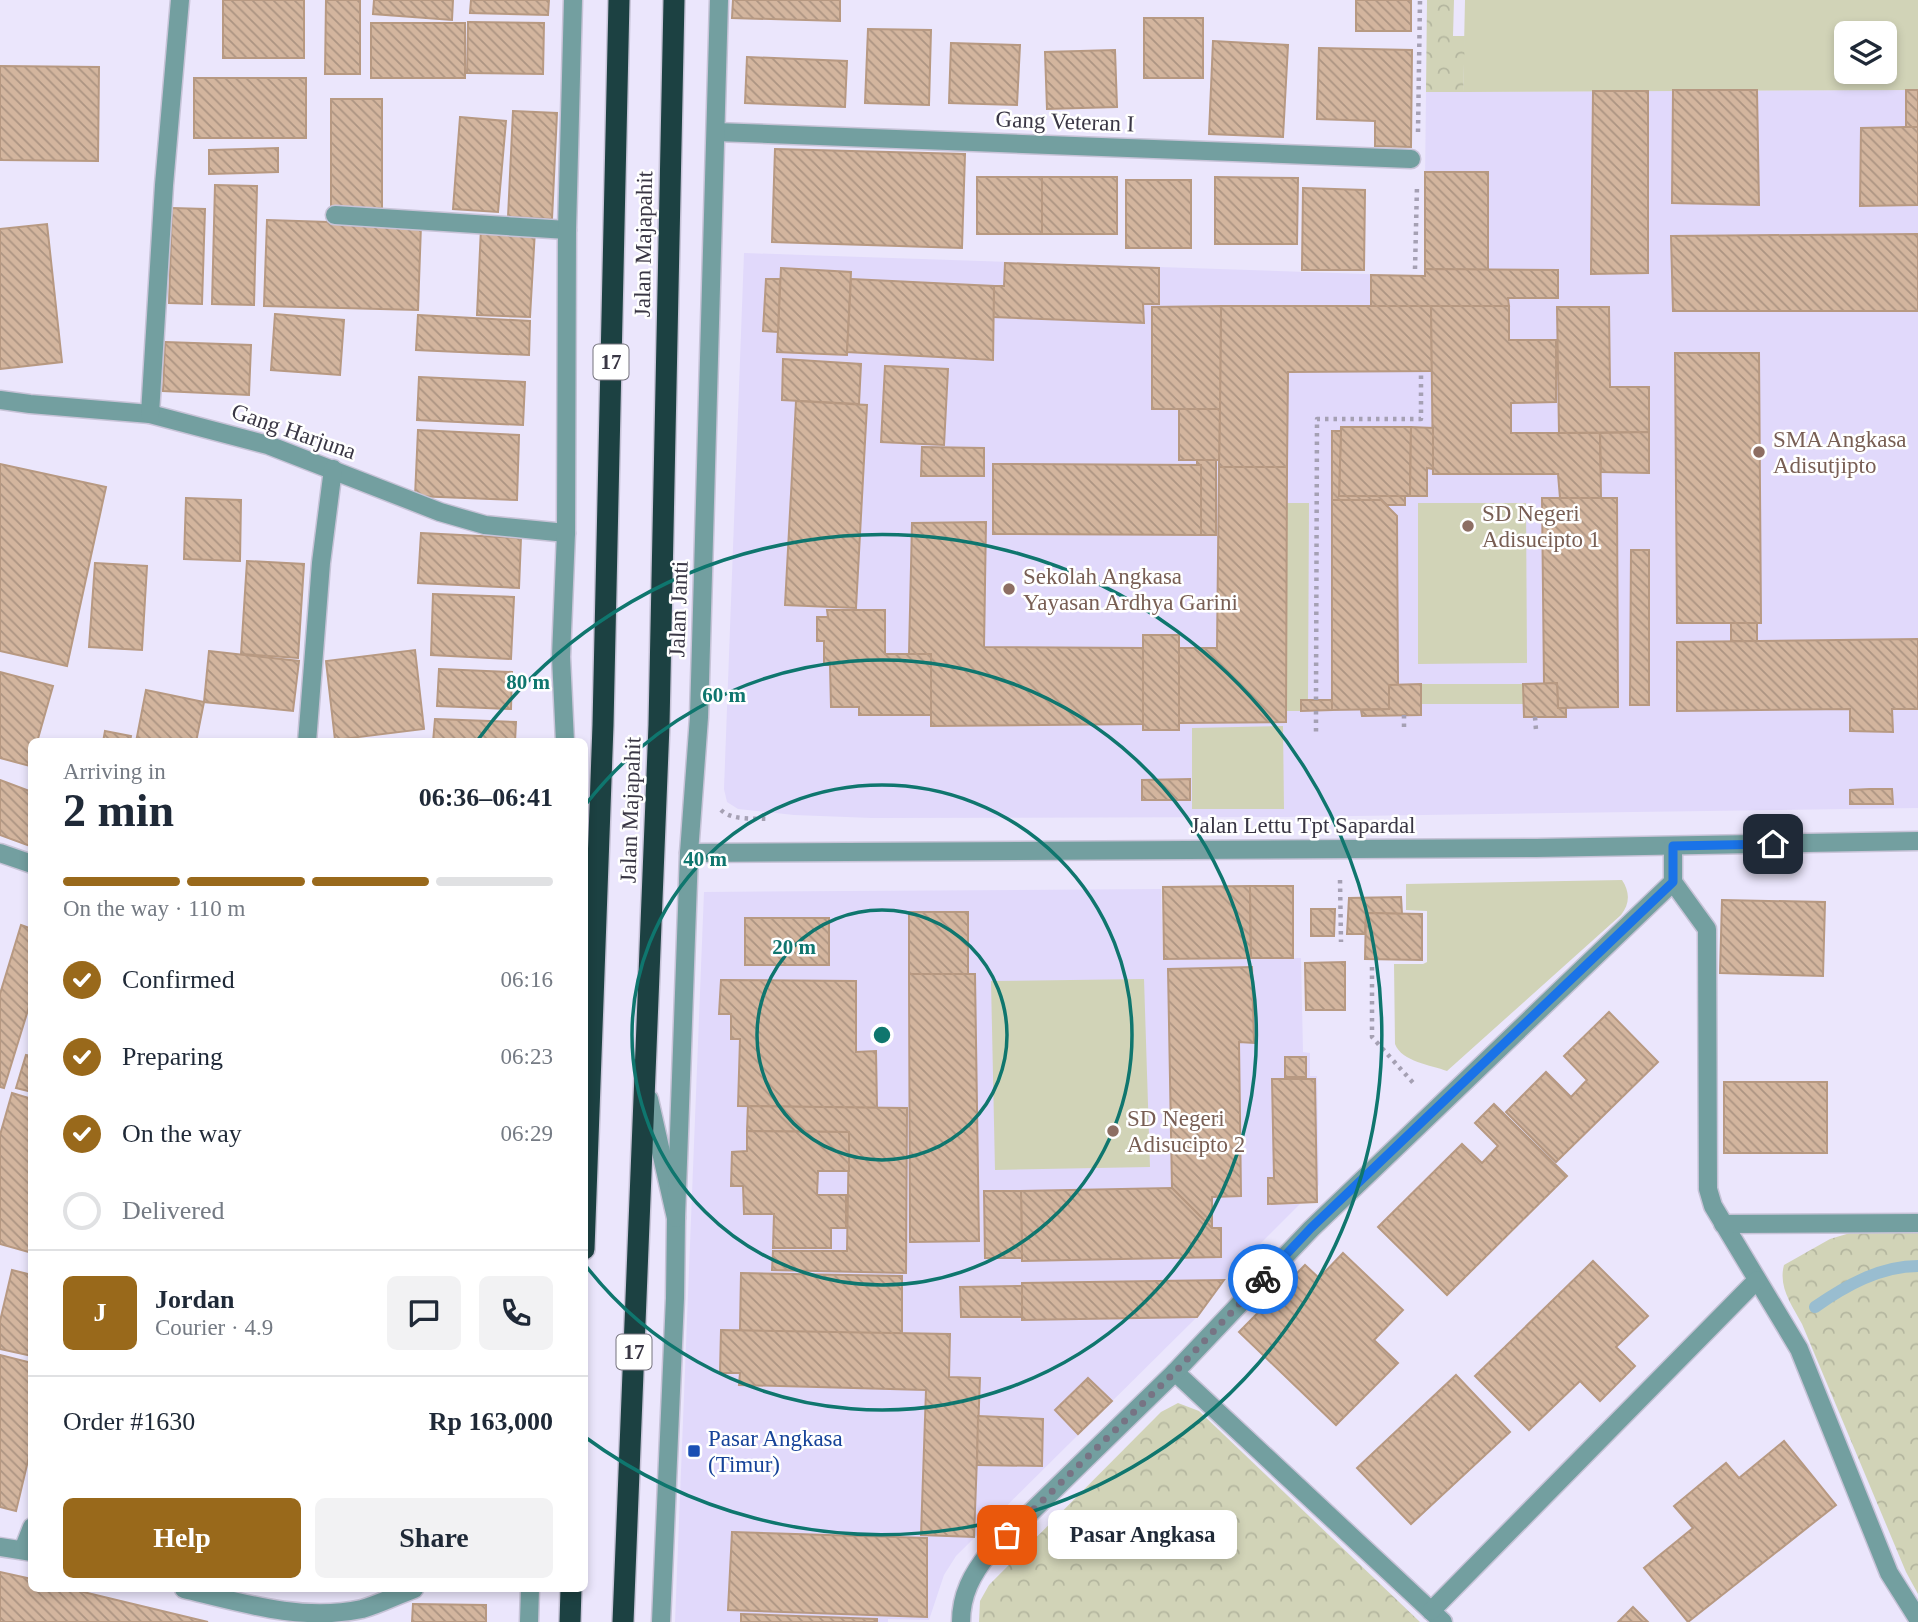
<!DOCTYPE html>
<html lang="en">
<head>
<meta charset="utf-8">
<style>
	:root { --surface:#fff; --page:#f2f2f3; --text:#1f2937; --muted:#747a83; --line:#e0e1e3; --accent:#99691b }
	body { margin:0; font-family:"Times New Roman",serif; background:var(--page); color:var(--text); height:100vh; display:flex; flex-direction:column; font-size:26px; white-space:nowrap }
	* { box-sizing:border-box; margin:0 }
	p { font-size:23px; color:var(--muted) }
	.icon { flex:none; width:38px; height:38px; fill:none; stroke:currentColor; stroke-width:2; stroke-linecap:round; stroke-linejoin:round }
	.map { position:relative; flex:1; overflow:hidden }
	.details { position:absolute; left:28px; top:738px; width:560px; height:854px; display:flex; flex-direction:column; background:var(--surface); border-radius:10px; box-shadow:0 4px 10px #0003 }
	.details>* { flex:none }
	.tools { position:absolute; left:1834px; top:21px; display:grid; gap:14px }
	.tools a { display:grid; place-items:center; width:63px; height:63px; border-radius:10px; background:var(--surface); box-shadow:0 4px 10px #0003; font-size:35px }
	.pin { position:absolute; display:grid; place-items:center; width:60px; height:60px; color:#fff; margin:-30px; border-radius:14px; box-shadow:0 4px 10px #0006 }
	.courier { position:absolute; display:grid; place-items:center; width:70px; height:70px; margin:-35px; border:5px solid #1a73e8; border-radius:50%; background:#fff; color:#222; box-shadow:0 2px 9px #0007 }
	.bubble { position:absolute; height:49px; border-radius:10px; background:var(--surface); box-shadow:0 4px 10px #0003; font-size:23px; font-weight:800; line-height:49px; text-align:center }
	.summary em { font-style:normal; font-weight:800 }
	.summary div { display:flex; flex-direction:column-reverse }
	.summary { display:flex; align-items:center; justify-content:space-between; height:119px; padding:0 35px }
	h1 { font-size:46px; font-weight:800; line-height:52px }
	.bar { display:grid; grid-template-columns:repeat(4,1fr); gap:10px 7px; align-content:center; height:84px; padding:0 35px }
	.bar i { height:9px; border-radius:5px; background:var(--line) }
	.bar .active { background:var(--accent) }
	.bar p { grid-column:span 4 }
	.line { display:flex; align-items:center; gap:18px; padding:0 35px; border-top:2px solid var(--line) }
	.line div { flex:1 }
	.round { display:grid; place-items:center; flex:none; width:74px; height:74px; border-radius:10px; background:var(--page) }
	ol { padding:0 35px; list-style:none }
	li { display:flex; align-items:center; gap:21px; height:77px }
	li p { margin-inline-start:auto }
	li .icon { padding:7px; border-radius:50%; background:var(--accent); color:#fff; stroke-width:4 }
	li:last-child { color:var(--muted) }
	li i { width:38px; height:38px; border:4px solid var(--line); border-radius:50% }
	.primary-button { display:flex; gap:14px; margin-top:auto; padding:14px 35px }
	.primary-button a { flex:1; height:80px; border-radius:10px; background:var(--accent); color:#fff; font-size:28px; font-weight:800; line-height:80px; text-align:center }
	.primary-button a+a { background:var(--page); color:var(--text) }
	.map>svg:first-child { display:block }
</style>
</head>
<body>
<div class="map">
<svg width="1918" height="1622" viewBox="0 0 1918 1622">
	<defs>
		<pattern id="forest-crowns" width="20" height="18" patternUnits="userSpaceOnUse" patternTransform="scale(1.75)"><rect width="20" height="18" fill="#d1d3b7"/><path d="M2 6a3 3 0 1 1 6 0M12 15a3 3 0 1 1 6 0" fill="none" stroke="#b4b69f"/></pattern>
		<pattern id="building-back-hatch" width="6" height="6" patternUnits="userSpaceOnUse" patternTransform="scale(1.75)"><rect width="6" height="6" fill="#d3b59e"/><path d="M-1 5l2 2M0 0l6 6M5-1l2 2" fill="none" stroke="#ac9482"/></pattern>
	</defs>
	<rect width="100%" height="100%" fill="#ebe6fc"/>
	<g fill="#e1d9fb">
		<path d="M1918,90V808L1286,817L872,818L794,815L738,809L727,802L724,789L744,253L1424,276L1426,92Z"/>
		<path d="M1161,889L1163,960L1301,958L1303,1052L1310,1053V1076H1317L1319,1185L1224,1280L1197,1317L956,1556L944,1575L929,1620L888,1619V1622H675L704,892Z"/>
	</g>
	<g fill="#d1d3b7" fill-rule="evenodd">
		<path d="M1465,0H1918V90L1463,92ZM1846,33H1885V72H1846Z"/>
		<path d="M1287,503H1309L1308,700H1301V711H1286Z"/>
		<path d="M1418,503H1526L1527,663L1418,664Z"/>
		<path d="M1421,684H1523L1524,704H1421Z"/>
		<path d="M1283,726L1284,809H1192V728Z"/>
		<path d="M1622,880C1630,892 1630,904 1621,915L1447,1071C1431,1065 1402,1062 1395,1044L1394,964H1423L1427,962V911L1406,910V884Z"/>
		<path d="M1144,979L1150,1167L995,1170L991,981Z"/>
	</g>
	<g fill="url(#forest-crowns)">
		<path d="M1427,0H1454L1453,36H1465L1463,92H1426Z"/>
		<path d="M1850,1233H1918V1594L1906,1572L1802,1324C1792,1305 1778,1287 1784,1265L1830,1239Z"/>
		<path d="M1178,1403L1199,1411L1420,1622H979L980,1601L989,1585L1161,1412Z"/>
	</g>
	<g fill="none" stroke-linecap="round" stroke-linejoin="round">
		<path stroke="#99bdd0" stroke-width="12" d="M1815,1307C1845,1286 1880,1266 1918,1266"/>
	</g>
	<g fill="url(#building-back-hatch)" stroke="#b79982" stroke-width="2">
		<rect x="223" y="0" width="81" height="58"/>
		<path d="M326,0H360V74H325Z"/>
		<path d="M374,0H453L452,20L373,14Z"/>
		<path d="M471,0H549L548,15L470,13Z"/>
		<path d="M733,0H840V21L732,18Z"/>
		<rect x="1356" y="0" width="55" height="31"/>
		<rect x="1144" y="18" width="59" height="60"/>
		<path d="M468,22L544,23L543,74L467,73Z"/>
		<rect x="371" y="23" width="94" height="55"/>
		<path d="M868,29L931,30L929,105L865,103Z"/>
		<path d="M1213,41L1288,45L1283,137L1209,134Z"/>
		<path d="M951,43L1020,45L1017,105L949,103Z"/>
		<path d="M1319,48L1412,50L1411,147L1375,146V121L1317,119Z"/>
		<path d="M1115,50L1117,107L1047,109L1045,52Z"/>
		<path d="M747,57L847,61L845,107L745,103Z"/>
		<path d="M0,66L99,67L98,161L0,160Z"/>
		<rect x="194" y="78" width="112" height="60"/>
		<path d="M1673,90H1757L1759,205L1672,203Z"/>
		<rect x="1906" y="90" width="12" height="37"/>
		<path d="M1593,91H1648V273L1591,274Z"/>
		<rect x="331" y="99" width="51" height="109"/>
		<path d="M513,111L557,113L552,219L508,217Z"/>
		<path d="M460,117L506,121L498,212L453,209Z"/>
		<path d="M1906,127H1918V205L1860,206L1861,128Z"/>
		<path d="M278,148V172L209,174V150Z"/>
		<path d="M775,149L965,154L962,248L772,242Z"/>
		<path d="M1425,172H1488V270L1425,269Z"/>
		<rect x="977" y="177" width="65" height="57"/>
		<rect x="1042" y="177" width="75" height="57"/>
		<path d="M1215,177L1298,178L1297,244H1215Z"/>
		<rect x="1126" y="180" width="65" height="68"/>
		<path d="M215,185L257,186L254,305L212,304Z"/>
		<path d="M1303,188L1365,190L1364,270H1302Z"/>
		<path d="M172,208L205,209L202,304L169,303Z"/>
		<path d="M267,220L421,225L418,310L264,306Z"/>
		<path d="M47,224L62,362L0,369V229Z"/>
		<path d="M481,228L535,230L530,317L477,315Z"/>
		<path d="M1918,234V311H1673L1671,236Z"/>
		<path d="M1005,263L1159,268V304H1143L1144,323L993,317L994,286H1004Z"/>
		<path d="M781,268L851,272L847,355L777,352Z"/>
		<path d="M1425,269L1558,270V298H1508L1509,306H1371V275L1425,276Z"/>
		<path d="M766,279H780L778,332L763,331Z"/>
		<path d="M851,279L994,286L993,360L847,352Z"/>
		<path d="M1221,306H1431L1432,371L1288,372L1287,467H1219Z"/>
		<path d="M1221,306L1220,409H1152V307Z"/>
		<path d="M1431,306H1509V340H1556V402L1511,403V433H1600L1601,498H1560L1558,474H1433Z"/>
		<path d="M1557,307H1609L1610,387H1649V432L1559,433Z"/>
		<path d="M275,314L344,320L340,375L271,370Z"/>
		<path d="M418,315L530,321L529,355L416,350Z"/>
		<path d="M165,342L251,345L249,395L163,391Z"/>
		<path d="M1675,353H1759L1761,623H1677Z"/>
		<path d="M783,359L861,364L859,404L782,400Z"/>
		<path d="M885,366L948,369L944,445L881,442Z"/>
		<path d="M419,377L525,382L523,425L417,420Z"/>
		<path d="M796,401L867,405L856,608L785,605Z"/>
		<path d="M1179,409H1220L1219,460H1179Z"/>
		<path d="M1341,427H1411L1410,496H1339Z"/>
		<path d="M1411,427L1433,428V469L1427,468V496H1410Z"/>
		<path d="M418,430L519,435L517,500L415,496Z"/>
		<path d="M1332,431H1341L1339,496H1405V505H1385L1381,500H1332Z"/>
		<path d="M1649,432V473L1601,472L1600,433Z"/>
		<path d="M922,447L984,448V476H921Z"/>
		<path d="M1197,460H1216V535H1201V465H1197Z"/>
		<path d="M0,464L106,487L67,666L0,651Z"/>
		<path d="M993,464L1201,465V535L993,534Z"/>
		<path d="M1219,467H1287L1286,722L1179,723V648H1217Z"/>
		<path d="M186,498L241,500L240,561L184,559Z"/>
		<path d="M1542,498H1617L1618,707L1558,708L1557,683L1544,684Z"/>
		<path d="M1332,500H1381L1397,516L1398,685H1389V709L1332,710Z"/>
		<path d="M986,522L984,647L1143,648V724L931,726V654H909L912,523Z"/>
		<path d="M421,533L521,538L519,588L418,583Z"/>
		<path d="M1631,550H1649V705H1630Z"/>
		<path d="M247,561L304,564L298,658L241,654Z"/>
		<path d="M95,563L147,566L142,650L89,647Z"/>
		<path d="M433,594L514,597L511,659L431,655Z"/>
		<path d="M827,610H885V654H931V715H859V707H831L830,665H824V641H817V617H828Z"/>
		<rect x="1731" y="623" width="26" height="18"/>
		<rect x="1143" y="635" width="36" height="95"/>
		<path d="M1918,639V709H1892L1893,732L1850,731V709L1677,711V642Z"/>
		<path d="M415,650L424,729L335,740L326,661Z"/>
		<path d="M209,651L299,661L293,711L204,702Z"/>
		<path d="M439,669L512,672L511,709L437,706Z"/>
		<path d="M0,672L53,686L37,742H32L30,766L0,758Z"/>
		<path d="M1557,683L1558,708H1566V717H1524L1523,684Z"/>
		<path d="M1421,684V715L1362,716L1361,710L1389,709V685Z"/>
		<path d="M146,690L204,702L196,742H136Z"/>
		<path d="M1301,700H1332V710L1301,711Z"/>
		<path d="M435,719L516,722L515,742H433Z"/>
		<path d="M105,731L131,736L130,742H103Z"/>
		<path d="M1190,779V800H1142V780Z"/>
		<path d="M0,780L32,792V841L30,846L0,835Z"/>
		<path d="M1870,789H1892L1893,804H1850V790Z"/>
		<path d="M1250,886L1251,958L1164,959L1163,887Z"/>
		<path d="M1250,886H1293V958H1251Z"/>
		<path d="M1401,897L1402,914L1366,913L1365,934H1347L1349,898Z"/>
		<path d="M1722,900L1825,902L1823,976L1720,973Z"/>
		<path d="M1311,909H1335L1334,936H1311Z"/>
		<rect x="909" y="912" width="59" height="62"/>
		<path d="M1366,913L1422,914V960L1365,959Z"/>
		<rect x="745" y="918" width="84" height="47"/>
		<path d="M21,925L32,929V997L4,1088L0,1087V994Z"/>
		<path d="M1345,962V1010H1306L1305,963Z"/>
		<path d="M1252,967L1254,1043L1239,1042L1241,1196L1212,1197V1228L1172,1188L1168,969Z"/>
		<path d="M909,974H975L979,1241L910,1242Z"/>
		<path d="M721,980L856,981V1052L876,1051L877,1108L738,1106L740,1039H731V1014H719Z"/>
		<path d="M1609,1012L1658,1062L1556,1162L1506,1112L1546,1072L1571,1097L1587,1080L1564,1056Z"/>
		<path d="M26,1055L32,1056V1092L16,1088Z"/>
		<rect x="1285" y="1057" width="21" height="20"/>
		<path d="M1272,1079H1315L1317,1202L1268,1204V1178H1274Z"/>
		<rect x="1724" y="1082" width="103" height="71"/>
		<path d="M12,1093L32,1099V1253L0,1244V1135Z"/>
		<path d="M1494,1104L1567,1176L1447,1295L1378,1227L1462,1144L1482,1163L1498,1146L1475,1123Z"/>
		<path d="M748,1106L907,1108L906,1273L772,1270L773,1251H847L849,1132L747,1131Z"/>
		<path d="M747,1131L849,1132V1171H818L817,1195H846V1228H831V1248H773L774,1214H744L743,1186H731L732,1152L747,1151Z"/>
		<path d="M1172,1188L1212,1228H1221V1257L1022,1261L1021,1191Z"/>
		<path d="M984,1191H1021L1022,1258H985Z"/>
		<path d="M1343,1253L1403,1310L1374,1340L1398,1363L1336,1425L1239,1332L1305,1265L1319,1278Z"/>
		<path d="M1593,1261L1648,1316L1616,1347L1635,1366L1600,1401L1580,1381L1529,1430L1475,1376Z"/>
		<path d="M12,1270L32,1275V1356L0,1349V1321Z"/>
		<path d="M741,1273L902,1276V1334L740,1331Z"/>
		<path d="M1224,1280L1197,1317L1022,1320V1283Z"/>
		<path d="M1022,1286V1317H961L960,1287Z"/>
		<path d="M721,1330L950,1334L949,1377L980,1378L974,1537L921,1535L926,1390L739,1385L740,1373H720Z"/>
		<path d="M0,1355L32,1363V1444L16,1511L0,1507Z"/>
		<path d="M1456,1375L1510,1432L1411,1524L1357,1468Z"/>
		<path d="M1088,1378L1112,1401L1078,1434L1055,1410Z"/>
		<path d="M978,1416L1043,1419L1042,1466L977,1465Z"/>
		<path d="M1784,1441L1836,1505L1688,1622L1644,1568L1693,1528L1674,1506L1726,1463L1739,1478Z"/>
		<path d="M732,1532L927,1538V1617L728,1610Z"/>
		<path d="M0,1572L32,1579V1589H71L208,1622H0Z"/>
		<path d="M413,1604L486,1605V1622H412Z"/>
		<path d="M1633,1607L1648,1622H1618Z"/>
		<path d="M741,1614L877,1619V1622H741Z"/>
	</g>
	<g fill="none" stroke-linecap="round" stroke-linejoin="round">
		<defs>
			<g id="minor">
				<path d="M716,132L1411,159"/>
				<path d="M335,215L567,230"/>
				<path d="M0,400L30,404L150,414L268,445L440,512L485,525L566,533"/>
				<path d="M150,414L164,185L180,0"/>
				<path d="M307,742L321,563L333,469"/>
				<path d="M565,742L561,657L566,533L567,230L573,0"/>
				<path d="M0,853L32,864"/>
				<path d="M689,853L1536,848L1918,841"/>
				<path d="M1673,882L1707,929L1708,1189L1713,1206L1799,1349L1889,1573L1918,1619"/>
				<path d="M649,1099L676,1218L675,1298L661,1622"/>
				<path d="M676,1218L689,853L699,717L719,0"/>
				<path d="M1723,1224L1918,1223"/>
				<path d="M1175,1372L1443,1622"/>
				<path d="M0,1547L32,1552"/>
				<path d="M23,1550L32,1527"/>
				<path d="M184,1589C242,1603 303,1622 362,1609C380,1604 397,1595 414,1589"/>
				<path d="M1431,1611L1757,1280"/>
				<path d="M529,1622L530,1589"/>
				<path d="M961,1622C961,1595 972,1574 989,1553L1175,1372L1311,1229L1673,882V846"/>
			</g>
			<g id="highway">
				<path d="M584,1249L603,725L619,0"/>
				<path d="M570,1622L571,1589"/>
				<path d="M623,1622L659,725L674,0"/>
			</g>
		</defs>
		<use href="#minor" stroke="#c7c3d7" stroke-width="21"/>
		<use href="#highway" stroke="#c7c3d7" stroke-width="24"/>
		<g stroke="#a5a0b3" stroke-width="4.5" stroke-dasharray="3.5 5" stroke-linecap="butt">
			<path d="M1418,132L1420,0"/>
			<path d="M1415,269L1417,186"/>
			<path d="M1316,700L1317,419H1421V371"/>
			<path d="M1316,711V732"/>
			<path d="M1404,715V731"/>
			<path d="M1535,717L1536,730"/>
			<path d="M721,810C732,821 755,818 770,819"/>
			<path d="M1340,880L1341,942"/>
			<path d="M1372,967V1037L1416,1086"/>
		</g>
		<use href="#minor" stroke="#739fa0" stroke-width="18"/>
		<use href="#highway" stroke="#1c4142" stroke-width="21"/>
	</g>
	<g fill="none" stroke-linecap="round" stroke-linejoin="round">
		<path stroke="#777484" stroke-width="7" stroke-dasharray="0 12.6" d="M1007,1535L1175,1372L1263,1279"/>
		<path stroke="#1a73e8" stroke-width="9" d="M1263,1279L1311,1228L1673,882V846L1773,844"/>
	</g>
	<g fill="none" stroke="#0f766e" stroke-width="3.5">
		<circle cx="882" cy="1035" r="125"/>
		<circle cx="882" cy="1035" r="250"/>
		<path d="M586 804A375 375 0 1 1 586 1266"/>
		<path d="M477 741A500 500 0 1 1 585 1437"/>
	</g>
	<g fill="#8d6e63" stroke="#fff" stroke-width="2.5">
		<circle cx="1759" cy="452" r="7"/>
		<circle cx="1468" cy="526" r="7"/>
		<circle cx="1009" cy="589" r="7"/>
		<circle cx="1113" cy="1131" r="7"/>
	</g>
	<rect fill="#1a4fb4" stroke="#fff" stroke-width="2.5" x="687" y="1444" width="14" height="14" rx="3.5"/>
	<g text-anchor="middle" stroke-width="5" stroke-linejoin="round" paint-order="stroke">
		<g fill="#fff" stroke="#74727c" stroke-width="2">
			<rect x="593.5" y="344.5" width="35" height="35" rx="5"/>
			<rect x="616.5" y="1334.5" width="35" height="35" rx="5"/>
		</g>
		<g font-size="21" font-weight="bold" fill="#393644">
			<text x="611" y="369">17</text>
			<text x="634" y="1359">17</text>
		</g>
		<g font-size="23" fill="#393644" stroke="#fff">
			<text transform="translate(1065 121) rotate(2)" y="8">Gang Veteran I</text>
			<text transform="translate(643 244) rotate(-89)" y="8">Jalan Majapahit</text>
			<text transform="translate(294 431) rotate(19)" y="8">Gang Harjuna</text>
			<text transform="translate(678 609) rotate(-88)" y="8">Jalan Janti</text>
			<text transform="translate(630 810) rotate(-88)" y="8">Jalan Majapahit</text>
			<text x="1303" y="833">Jalan Lettu Tpt Sapardal</text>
		</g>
		<g font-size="23" fill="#785e54" stroke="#fff" text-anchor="start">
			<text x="1773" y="447">SMA Angkasa<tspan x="1773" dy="26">Adisutjipto</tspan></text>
			<text x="1482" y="521">SD Negeri<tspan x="1482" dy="26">Adisucipto 1</tspan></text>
			<text x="1023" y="584">Sekolah Angkasa<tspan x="1023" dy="26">Yayasan Ardhya Garini</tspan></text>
			<text x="1127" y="1126">SD Negeri<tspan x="1127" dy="26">Adisucipto 2</tspan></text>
		</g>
		<g font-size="23" fill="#164399" stroke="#fff" text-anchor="start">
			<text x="708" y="1446">Pasar Angkasa<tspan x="708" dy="26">(Timur)</tspan></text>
		</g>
	</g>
	<circle cx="882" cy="1035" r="10" fill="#0f766e" stroke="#fff" stroke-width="3.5"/>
	<g font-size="21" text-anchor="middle" font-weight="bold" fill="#0f766e" stroke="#fff" stroke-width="5" stroke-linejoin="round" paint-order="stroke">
		<text x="528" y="689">80 m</text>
		<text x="724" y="702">60 m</text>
		<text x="705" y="866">40 m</text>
		<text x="794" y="954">20 m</text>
	</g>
</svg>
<div class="tools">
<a><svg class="icon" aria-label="layers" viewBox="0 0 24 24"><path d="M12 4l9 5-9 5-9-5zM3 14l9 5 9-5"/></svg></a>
</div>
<div class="pin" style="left:1007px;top:1535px;background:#ea580c"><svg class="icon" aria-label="bag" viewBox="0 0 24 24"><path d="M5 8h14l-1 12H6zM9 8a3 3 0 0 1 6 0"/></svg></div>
<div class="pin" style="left:1773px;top:844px;background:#1f2937"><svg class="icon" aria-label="home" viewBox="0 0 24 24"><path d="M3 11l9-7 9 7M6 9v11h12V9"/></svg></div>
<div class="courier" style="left:1263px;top:1279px"><svg class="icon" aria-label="bike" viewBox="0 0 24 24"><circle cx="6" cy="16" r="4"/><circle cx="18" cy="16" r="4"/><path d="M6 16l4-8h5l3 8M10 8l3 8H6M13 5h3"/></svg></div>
<div class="bubble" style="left:1048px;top:1510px;width:189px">Pasar Angkasa</div>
<section class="details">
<div class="summary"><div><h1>2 min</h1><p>Arriving in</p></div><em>06:36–06:41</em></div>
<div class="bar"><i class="active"></i><i class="active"></i><i class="active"></i><i></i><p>On the way · 110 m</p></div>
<ol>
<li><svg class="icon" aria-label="check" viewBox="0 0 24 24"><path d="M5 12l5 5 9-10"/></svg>Confirmed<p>06:16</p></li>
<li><svg class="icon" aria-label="check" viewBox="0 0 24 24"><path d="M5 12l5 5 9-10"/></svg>Preparing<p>06:23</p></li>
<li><svg class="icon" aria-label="check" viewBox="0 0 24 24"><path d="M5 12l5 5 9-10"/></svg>On the way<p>06:29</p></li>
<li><i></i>Delivered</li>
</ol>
<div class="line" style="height:126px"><b class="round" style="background:var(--accent);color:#fff">J</b><div><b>Jordan</b><p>Courier · 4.9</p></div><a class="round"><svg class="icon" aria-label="chat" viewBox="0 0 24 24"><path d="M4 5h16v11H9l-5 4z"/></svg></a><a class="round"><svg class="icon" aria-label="phone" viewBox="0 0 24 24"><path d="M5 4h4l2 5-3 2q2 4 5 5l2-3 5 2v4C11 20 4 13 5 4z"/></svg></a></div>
<div class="line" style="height:91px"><div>Order #1630</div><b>Rp 163,000</b></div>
<div class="primary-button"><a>Help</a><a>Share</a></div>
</section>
</div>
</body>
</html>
